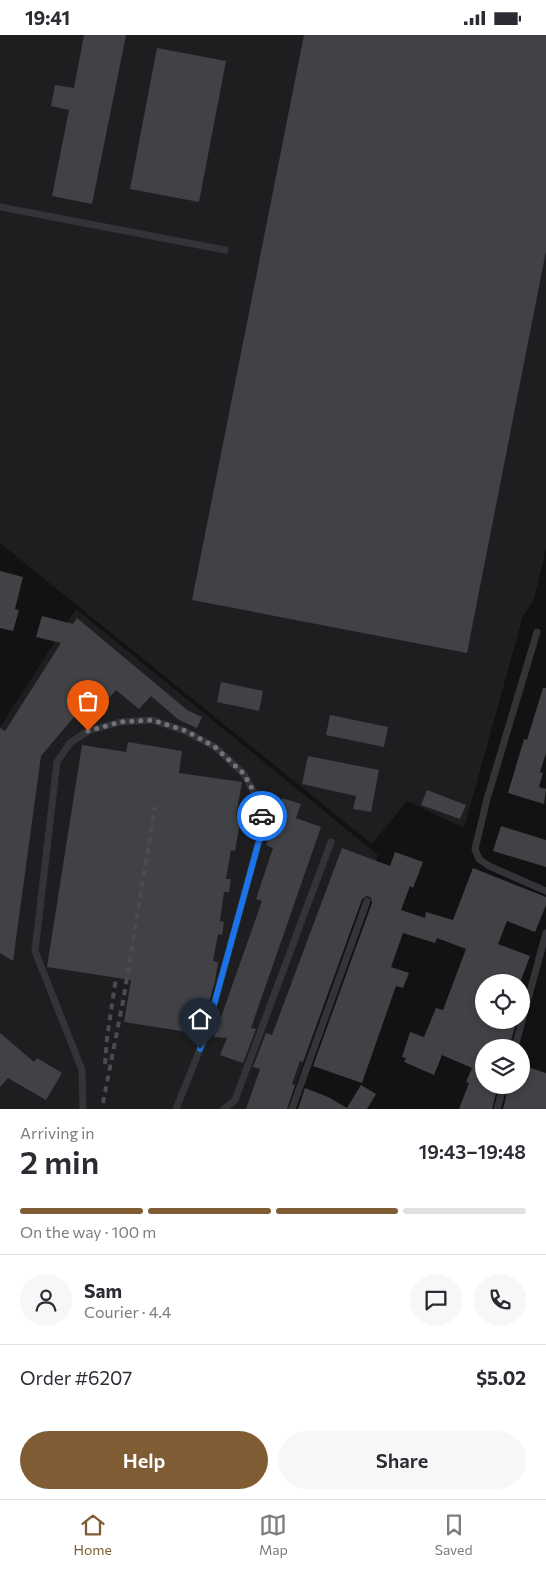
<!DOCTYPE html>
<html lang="en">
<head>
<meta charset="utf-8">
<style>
	:root { --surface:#fff; --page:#f7f7f7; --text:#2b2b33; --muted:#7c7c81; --line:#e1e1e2; --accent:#805c34 }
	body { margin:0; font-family:Commissioner,sans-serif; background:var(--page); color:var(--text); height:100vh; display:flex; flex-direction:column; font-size:19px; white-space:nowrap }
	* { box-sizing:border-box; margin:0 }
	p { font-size:16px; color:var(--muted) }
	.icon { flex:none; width:28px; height:28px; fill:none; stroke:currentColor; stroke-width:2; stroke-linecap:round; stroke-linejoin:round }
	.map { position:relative; height:1074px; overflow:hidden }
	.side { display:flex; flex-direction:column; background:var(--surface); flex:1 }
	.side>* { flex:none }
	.tools { position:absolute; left:475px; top:939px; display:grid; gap:10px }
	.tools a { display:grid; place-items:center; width:55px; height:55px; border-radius:50%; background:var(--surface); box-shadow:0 2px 8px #0003; font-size:25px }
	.pin { position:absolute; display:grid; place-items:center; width:42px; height:42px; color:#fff; margin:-51px -21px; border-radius:50% 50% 50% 0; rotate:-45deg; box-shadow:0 0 5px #0007 }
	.pin .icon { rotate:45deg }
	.courier { position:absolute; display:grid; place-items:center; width:50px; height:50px; margin:-25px; border:4px solid #1a73e8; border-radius:50%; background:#fff; color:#222; box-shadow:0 1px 6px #0007 }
	.summary em { font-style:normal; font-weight:600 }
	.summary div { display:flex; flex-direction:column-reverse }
	.summary { display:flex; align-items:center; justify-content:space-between; height:85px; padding:0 20px }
	h1 { font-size:32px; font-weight:600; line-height:38px }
	.bar { display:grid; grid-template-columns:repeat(4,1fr); gap:8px 5px; align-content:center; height:60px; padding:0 20px }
	.bar i { height:6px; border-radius:4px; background:var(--line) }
	.bar .active { background:var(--accent) }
	.bar p { grid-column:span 4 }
	.line { display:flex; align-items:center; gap:12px; padding:0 20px; border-top:1px solid var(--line) }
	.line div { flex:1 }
	.round { display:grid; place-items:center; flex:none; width:52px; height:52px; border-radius:26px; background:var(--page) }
	.button { display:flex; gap:10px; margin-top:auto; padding:10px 20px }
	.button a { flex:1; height:58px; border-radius:30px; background:var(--accent); color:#fff; font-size:20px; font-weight:600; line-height:58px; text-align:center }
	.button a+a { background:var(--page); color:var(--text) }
	.status { display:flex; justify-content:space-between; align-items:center; height:35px; padding:0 25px; background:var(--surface); direction:ltr }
	.status svg { height:14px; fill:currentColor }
	.tab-bar { display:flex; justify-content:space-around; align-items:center; height:70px; border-top:1px solid var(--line); background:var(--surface); font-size:14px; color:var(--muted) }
	.tab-bar a { display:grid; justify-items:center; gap:2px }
	.tab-bar .active { color:var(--accent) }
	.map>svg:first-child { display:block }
</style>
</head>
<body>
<div class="status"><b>19:41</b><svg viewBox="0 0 49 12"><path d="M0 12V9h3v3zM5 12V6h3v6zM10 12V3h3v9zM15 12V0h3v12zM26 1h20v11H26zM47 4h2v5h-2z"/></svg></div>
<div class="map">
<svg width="546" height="1074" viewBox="0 0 546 1074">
	<rect width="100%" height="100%" fill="#121213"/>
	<g fill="#1e1e20">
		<path d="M0,0H546V513L534,565L523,581L464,793L407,766L372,809L0,508Z"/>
		<path d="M76,574L378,820L287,1074H0V692Z"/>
	</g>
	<g fill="#414246">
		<path d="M84,0H126L92,169L52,161L69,75L51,71L55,50L74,53Z"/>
		<path d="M304,0H546V216L467,618L192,565Z"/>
		<path d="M157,13L226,26L199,167L130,154Z"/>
		<path d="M0,536L23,542L15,574L19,575L13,596L0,593Z"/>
		<path d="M42,581L73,589L77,583L187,675L202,682L197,693L179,685L151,661L139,674L116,655L85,691L90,663L41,721L13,926L0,918V693L5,696L61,608L36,602Z"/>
		<path d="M221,647L263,656L259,676L217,667Z"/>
		<path d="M543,653H546V718L540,737L543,738L539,752L546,754L544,769L508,758L524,704L527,705Z"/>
		<path d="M330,680L388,692L384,712L326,700Z"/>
		<path d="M128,707L182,716L179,738L242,747L236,781L241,782L235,816L231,815L226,844H231L229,857H224L220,886L224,887L222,900L218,899L213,926L218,927L215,946L200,999L124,987L131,945L47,932L82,710L126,717Z"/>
		<path d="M308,721L379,735L371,777L353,774L356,761L302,749Z"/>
		<path d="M427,755L466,770L460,784L421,770Z"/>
		<path d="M282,763L301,769L296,783L321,792L251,993L256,994L243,1028L220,1020L227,1003L214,1002L262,866L256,864L273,813L266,810Z"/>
		<path d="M501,791L546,805V832L493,816Z"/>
		<path d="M342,813L390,831L395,817L423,827L413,853L410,851L401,875L425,883L426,877L453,885L473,833L546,862V870L535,897L507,886L498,909L530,921L520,948H484V985H517L509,1012H484V1050H498L492,1074H459L469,1048L466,1047L472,1033L442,1020L434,1040L404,1027L406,1023L402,1022L410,997L424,1002L436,973L443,975L466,914L437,903L435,908L403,898L391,932L409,938L403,953L396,951L362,1048L313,1031L372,868L371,863L367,861L362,864L303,1027L300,1026L292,1049L295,1050L287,1074H246L260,1034L253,1032L266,998L272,1000Z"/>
		<path d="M0,998L34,1027L37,1023L62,1038L46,1065L8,1043L0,1052Z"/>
		<path d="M521,1030L546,1038V1074H503L509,1050H521Z"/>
		<path d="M361,1050L376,1059L367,1074H298L305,1053L328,1062L347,1073Z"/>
	</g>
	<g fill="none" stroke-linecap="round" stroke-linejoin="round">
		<g stroke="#333438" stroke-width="7">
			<path d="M0,172L225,215"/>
			<path d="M537,597L487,764L475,814L479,824L489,831L546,856"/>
			<path d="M515,1012L546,898"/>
			<path d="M83,1074L82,1035L35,916L57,727L70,708L88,696L120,687L152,685L185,696L215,712L244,739L256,761L262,781L260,802L206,999L176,1074"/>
			<path d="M224,1074L235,1065L331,807"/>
			<path d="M292,1074L367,866"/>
			<path d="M497,1074L504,1050"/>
		</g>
		<g stroke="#4a4c51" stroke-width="4" stroke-dasharray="6 5" stroke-linecap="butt">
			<path d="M105,1029L107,1003L116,943"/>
			<path d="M103,1068L124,961L155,772"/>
		</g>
	</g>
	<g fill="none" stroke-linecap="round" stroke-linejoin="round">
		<path stroke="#71757b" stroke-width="5" stroke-dasharray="0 9" d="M88,696L120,687L152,685L186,696L215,712L244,739L256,761L262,781"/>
		<path stroke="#1a73e8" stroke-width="6" d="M200,1014L206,999L260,802L262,781"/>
	</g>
</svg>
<div class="tools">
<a><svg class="icon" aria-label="locate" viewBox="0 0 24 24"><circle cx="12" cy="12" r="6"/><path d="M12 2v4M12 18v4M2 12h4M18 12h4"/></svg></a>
<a><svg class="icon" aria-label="layers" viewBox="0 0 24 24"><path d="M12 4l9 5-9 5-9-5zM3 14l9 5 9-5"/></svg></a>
</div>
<div class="pin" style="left:88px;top:696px;background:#ea580c"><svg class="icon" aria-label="bag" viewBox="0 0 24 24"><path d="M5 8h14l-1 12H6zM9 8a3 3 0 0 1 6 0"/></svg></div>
<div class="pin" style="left:200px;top:1014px;background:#1f2937"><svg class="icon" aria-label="home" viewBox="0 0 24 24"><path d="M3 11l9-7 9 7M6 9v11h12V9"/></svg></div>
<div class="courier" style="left:262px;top:781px"><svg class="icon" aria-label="car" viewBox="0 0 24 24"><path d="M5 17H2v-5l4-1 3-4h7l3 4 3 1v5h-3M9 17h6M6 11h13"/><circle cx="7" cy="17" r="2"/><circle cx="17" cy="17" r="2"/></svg></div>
</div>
<section class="side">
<div class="summary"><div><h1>2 min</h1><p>Arriving in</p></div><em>19:43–19:48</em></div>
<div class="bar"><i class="active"></i><i class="active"></i><i class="active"></i><i></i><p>On the way · 100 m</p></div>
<div class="line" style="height:90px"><a class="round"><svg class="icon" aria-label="person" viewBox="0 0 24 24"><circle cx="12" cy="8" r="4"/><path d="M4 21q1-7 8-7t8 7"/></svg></a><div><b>Sam</b><p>Courier · 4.4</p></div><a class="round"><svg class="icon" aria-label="chat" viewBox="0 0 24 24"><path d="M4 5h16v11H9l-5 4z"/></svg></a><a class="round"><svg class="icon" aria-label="phone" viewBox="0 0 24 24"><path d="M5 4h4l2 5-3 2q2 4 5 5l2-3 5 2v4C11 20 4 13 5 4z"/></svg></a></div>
<div class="line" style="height:65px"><div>Order #6207</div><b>$5.02</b></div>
<div class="button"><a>Help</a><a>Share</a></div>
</section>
<nav class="tab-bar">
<a class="active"><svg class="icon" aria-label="home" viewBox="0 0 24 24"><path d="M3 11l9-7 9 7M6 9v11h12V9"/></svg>Home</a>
<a><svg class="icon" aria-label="map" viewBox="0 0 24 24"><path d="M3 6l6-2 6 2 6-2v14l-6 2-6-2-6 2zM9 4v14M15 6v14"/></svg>Map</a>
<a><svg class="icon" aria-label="saved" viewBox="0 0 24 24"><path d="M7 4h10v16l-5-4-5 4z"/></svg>Saved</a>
</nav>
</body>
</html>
